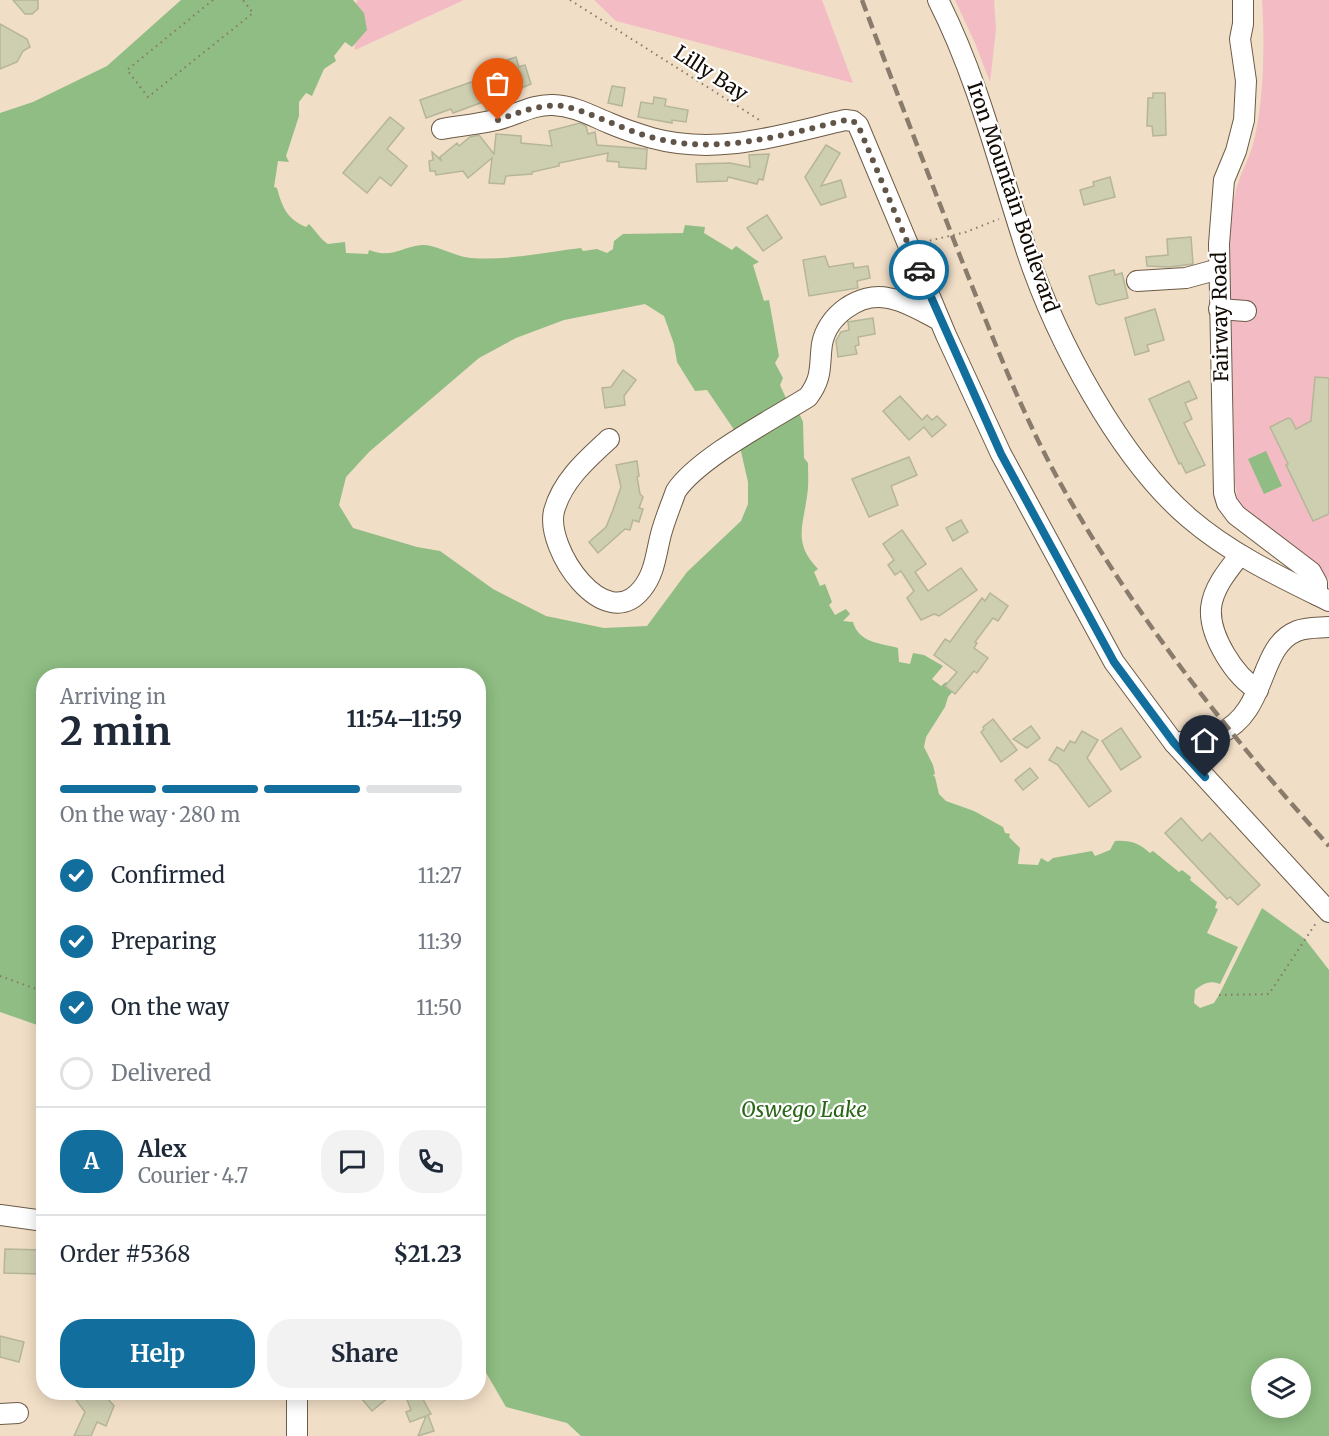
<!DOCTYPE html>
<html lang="en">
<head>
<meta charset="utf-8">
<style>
	:root { --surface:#fff; --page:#f2f2f3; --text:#1f2937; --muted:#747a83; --line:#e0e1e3; --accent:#126e9d }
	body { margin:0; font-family:Merriweather,serif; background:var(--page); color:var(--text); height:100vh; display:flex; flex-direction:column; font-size:22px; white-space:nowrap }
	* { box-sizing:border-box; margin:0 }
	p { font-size:20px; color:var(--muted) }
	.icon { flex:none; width:33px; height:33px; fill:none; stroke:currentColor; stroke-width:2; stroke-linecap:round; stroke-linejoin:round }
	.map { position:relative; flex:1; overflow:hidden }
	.side { position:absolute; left:36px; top:668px; width:450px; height:732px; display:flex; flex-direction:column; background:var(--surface); border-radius:24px; box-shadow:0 3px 15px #0003 }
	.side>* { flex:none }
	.fabs { position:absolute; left:1251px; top:1358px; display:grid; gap:12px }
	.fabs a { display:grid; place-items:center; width:60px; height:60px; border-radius:50%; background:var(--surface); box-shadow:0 3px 15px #0003; font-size:30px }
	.pin { position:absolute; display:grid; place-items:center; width:51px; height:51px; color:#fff; margin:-62px -26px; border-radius:50% 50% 50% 0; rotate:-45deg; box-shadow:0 0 6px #0007 }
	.pin .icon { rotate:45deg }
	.courier { position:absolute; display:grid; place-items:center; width:60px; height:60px; margin:-30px; border:4px solid #126e9d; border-radius:50%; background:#fff; color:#222; box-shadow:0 2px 8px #0007 }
	.head em { font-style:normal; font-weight:700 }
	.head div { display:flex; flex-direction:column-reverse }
	.head { display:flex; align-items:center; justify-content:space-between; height:102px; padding:0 24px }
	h1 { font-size:39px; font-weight:700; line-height:45px }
	.bar { display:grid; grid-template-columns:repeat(4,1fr); gap:9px 6px; align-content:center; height:72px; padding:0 24px }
	.bar i { height:8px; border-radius:4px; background:var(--line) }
	.bar .current { background:var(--accent) }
	.bar p { grid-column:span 4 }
	.line { display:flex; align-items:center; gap:15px; padding:0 24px; border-top:2px solid var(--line) }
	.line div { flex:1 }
	.round { display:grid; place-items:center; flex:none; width:63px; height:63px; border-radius:24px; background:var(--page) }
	ol { padding:0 24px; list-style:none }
	li { display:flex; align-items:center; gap:18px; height:66px }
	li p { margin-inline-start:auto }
	li .icon { padding:6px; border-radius:50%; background:var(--accent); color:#fff; stroke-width:4 }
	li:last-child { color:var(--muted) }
	li i { width:33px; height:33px; border:3px solid var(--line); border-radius:50% }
	.action { display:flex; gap:12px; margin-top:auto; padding:12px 24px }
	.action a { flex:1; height:69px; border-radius:24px; background:var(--accent); color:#fff; font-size:24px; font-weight:700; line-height:69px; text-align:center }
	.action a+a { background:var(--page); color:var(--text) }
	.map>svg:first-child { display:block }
</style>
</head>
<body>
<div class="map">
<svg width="1329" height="1436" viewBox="0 0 1329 1436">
	<rect width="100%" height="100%" fill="#f1dec6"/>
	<g fill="#f3bcc5">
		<path d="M358,0H464L355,50L352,10Z"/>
		<path d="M594,0H822L853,83L616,21Z"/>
		<path d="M955,0H994L996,30L990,82L975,43Z"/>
		<path d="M1262,0H1329V580L1310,559L1241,508L1238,503L1235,482L1229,233C1231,216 1233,199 1238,183C1242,171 1248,160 1252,148C1264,107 1265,43 1262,0Z"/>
	</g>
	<g fill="#8fbd83" fill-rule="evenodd">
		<path d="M181,0H353L364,13L367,30L352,47L345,42L334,56L336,61L324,69L312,96L306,93L299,102V116L286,156L289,162L278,161L274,187L277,188C282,207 287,219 306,227L309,224C316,231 320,239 328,244L345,242L346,253L368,254L369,250C393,259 400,247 422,245C435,244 456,257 471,258C507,261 545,252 581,248L583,251L597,249L607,253L613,249L614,241L623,234L683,233L685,225L705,227L704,233L732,250L736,246L759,262L753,265L764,301L769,300L779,356L775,363L783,378L780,385L790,407L798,411L803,422L804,458L808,463C808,474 809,485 807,496C803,527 793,543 818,569L814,572L820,586L825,584L832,602L829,605L835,615L846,609L850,614L843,621L853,622C859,643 880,643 898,648L899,662L910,664L913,653L924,655L943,666L932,679L941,686L946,682L954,690L948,697L945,707L926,737L924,747L933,765L935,774L933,775L935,777L939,794L946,801L974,811L1003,827L1005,833L1010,834L1009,837L1020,848L1018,864L1038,865L1041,858L1048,862L1053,858L1092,851L1095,856L1110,850L1115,841C1130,840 1139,843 1150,853L1153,851L1179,872L1182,870L1191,877L1190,880L1217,902L1215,908L1218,909L1207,933L1238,947L1220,984C1210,980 1204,983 1195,990L1194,1003L1200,1008L1214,1003L1219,995L1262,908L1305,939L1329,970V1436H581L567,1423L506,1407L478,1359V675H44L43,1027L0,1012V113L33,102L107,66ZM645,304L664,316L674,344L677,362L695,391L707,390L737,434L748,482V504L741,521L687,572L647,626L604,628L546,616L493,589L440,551L417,547L353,528L339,505L346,477L369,452L479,358L516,338L564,320ZM1262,1368H1300V1407H1262Z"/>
		<path d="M1266,451L1282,486L1264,494L1248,459Z"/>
	</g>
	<g fill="#ceceb1" stroke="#b5b599" stroke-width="1.5">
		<path d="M13,0H38V9L32,14H25Z"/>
		<path d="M0,24L27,39L30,47L23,51L17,62L0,69Z"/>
		<path d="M516,57L519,67L525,65L531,84L499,97L502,106L486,110L483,102L453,113L451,109L426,118L420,100L494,74L492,68L500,66L499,63Z"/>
		<path d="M612,86L625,88L622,106L608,103Z"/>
		<path d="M1153,93H1165L1166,135L1153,136L1152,126H1147L1148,98H1153Z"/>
		<path d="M654,97L666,99L665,106L688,110L686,122L672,120V123L638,117L641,102L653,104Z"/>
		<path d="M390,117L404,128L387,149L407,166L391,186L380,177L367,193L343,173Z"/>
		<path d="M580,123L586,126L588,134L595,132L597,145L647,149L646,169L619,167V162L607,161L608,153L559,163V166L532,172V174L506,176L504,184L489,183L492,158L468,178L463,171L436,175L435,171H430L429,161L433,160L432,152L441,160L440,157L457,143L459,146L470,137L479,135L494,154L496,134L521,136V143L552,146L549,131Z"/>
		<path d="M826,145L840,153L821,186L841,180L846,197L821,205L805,177Z"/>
		<path d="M769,154L763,180L759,179L757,184L728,177L727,181L697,182L696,164L730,163L750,167L749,155Z"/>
		<path d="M1110,177L1115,197L1084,205L1080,190L1094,186L1093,182Z"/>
		<path d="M767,215L782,238L763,251L747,228Z"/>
		<path d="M1191,237L1193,264L1169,267L1147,266L1146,257L1168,255L1167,239Z"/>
		<path d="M825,256L829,267L853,263L854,268L868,266L870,278L857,281L858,288L809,296L803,260Z"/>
		<path d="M1114,270L1115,275L1122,273L1128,298L1099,305L1096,303L1089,276Z"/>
		<path d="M1155,309L1164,340L1147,345L1149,351L1135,355L1125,318Z"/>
		<path d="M873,318L875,334L858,337L859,345L855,346L857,354L838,357L836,341L841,332L849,330L848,322Z"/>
		<path d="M623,370L636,380L624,396L625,405L605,408L602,388L611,387Z"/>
		<path d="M1315,377L1329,378V514L1313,521L1286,465L1288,464L1270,427L1288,418L1291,419L1296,429L1311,421Z"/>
		<path d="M1189,381L1197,398L1185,403L1192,419L1184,423L1205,465L1186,473L1181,463L1179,464L1149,399Z"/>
		<path d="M900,396L922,420L927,415L932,420L937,416L946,425L932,437L924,427L909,440L883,411Z"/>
		<path d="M909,457L917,475L891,486L898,505L869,517L852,479Z"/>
		<path d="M637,461L639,476L637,477L640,494L643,497L639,508L643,509L639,522L633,520L630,530L625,529L598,553L589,542L606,527L613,510L621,487L616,465Z"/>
		<path d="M961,520L968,532L953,541L946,528Z"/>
		<path d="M902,530L926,564L915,572L928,591L961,568L977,590L939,616L934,614L921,620L907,598L914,591L901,571L895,575L888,565L894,560L883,544Z"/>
		<path d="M990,593L1008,606L998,621L993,618L975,642L977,643L974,648L988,658L977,673L974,671L955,694L945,686L957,672L934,655L945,639L950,642L982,598L985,601Z"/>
		<path d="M993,719L1017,750L1001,762L981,732L984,729L983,727Z"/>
		<path d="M1031,726L1040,738L1027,748L1013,739Z"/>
		<path d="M1121,728L1141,757L1121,770L1102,741Z"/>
		<path d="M1082,731L1098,740L1087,758L1111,791L1089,807L1058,765L1049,760L1057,747L1064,751L1070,741L1075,743Z"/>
		<path d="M1030,768L1038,778L1023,790L1015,780Z"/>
		<path d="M1181,818L1202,841L1210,833L1260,885L1238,905L1230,897L1227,899L1165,833Z"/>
		<path d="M5,1249L44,1250V1265H40V1274L4,1273Z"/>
		<path d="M0,1336L24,1342L19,1362L0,1357Z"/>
		<path d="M70,1392H102L114,1406L106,1426L97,1422L91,1436H74L85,1412Z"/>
		<path d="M356,1392H395L372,1411Z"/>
		<path d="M404,1392H419L431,1414L428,1415L434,1431L418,1436L426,1416L410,1422L406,1412L411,1410Z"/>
	</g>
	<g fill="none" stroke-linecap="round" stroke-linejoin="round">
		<defs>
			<g id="minor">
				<path d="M938,0C979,81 999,167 1027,252C1056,339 1119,458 1189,518C1231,554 1280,577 1329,601"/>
				<path d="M1243,0V24L1240,39L1246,81L1244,120L1236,151L1224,180L1219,244L1224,493L1227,503L1236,515L1311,572L1317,583V595"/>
				<path d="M442,129C460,126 478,124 496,120C515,116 532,104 553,105C574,106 590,115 609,123C623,129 638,134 652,138C718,156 781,135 845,120L853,121L858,125L946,335L1001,454L1114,662L1174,743L1329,912"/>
				<path d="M1137,281L1186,278L1219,269"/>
				<path d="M1219,309L1246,311"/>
				<path d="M609,439C587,459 562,481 554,511C545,549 605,636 642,589C655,573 656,553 661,534C665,519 671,505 676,491C698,458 773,419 808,397C823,377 819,366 822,344C827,316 859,292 888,298C906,301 923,312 939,320"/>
				<path d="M1240,555C1228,570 1213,588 1211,608C1209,636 1235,677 1258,690"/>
				<path d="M1174,743C1188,741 1207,741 1219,734C1269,711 1257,647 1297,631C1307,627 1319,628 1329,627"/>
				<path d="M0,1215L44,1221"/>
				<path d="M297,1392V1436"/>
				<path d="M0,1414L18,1413"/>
			</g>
		</defs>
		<use href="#minor" stroke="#6c5b47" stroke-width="22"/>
		<g stroke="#867969" stroke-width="2" stroke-dasharray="1.5 4.5" stroke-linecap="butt">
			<path d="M213,0L127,70L148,97L253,13L243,0"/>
			<path d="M570,0L761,121"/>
			<path d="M924,242L966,232L999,219"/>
			<path d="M0,976L39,990"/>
			<path d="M1219,995L1269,994L1316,923"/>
		</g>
		<use href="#minor" stroke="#fff" stroke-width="20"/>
		<path stroke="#8a7c6c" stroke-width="4.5" stroke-dasharray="12 6" stroke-linecap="butt" d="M862,0C894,86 927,171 960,256C993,338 1026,426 1071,502C1144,628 1232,738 1329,846"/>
	</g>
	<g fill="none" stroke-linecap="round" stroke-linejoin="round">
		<path stroke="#605548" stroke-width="6" stroke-dasharray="0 10.8" d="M498,120C520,112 539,104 563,106C594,113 623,130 654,138C720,155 782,135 846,120L853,121L858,125L919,270"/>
		<path stroke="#126e9d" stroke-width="8" d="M919,270L1001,454L1114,662L1174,743L1205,777"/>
	</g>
	<g text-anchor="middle" stroke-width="4.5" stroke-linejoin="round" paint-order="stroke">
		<g font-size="20" fill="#120b04" stroke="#fff">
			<text transform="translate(711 73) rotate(33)" y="7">Lilly Bay</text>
			<text transform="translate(1013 197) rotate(71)" y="7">Iron Mountain Boulevard</text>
			<text transform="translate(1220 317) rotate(-91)" y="7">Fairway Road</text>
		</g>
		<g font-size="21" font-style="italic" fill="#2b6618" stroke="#fff">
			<text x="804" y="1117">Oswego Lake</text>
		</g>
	</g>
</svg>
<div class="fabs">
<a><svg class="icon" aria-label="layers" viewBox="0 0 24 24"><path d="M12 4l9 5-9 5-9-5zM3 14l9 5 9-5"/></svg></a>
</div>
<div class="pin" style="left:498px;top:120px;background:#ea580c"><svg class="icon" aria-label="bag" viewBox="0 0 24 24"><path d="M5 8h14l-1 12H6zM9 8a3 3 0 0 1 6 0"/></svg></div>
<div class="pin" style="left:1205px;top:777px;background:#1f2937"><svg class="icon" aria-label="home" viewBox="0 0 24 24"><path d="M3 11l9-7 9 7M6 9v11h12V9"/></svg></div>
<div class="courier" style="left:919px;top:270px"><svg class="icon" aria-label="car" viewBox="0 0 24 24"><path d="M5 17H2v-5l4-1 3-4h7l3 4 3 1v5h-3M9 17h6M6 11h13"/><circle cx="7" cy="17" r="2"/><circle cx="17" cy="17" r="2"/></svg></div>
<section class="side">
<div class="head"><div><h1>2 min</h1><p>Arriving in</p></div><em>11:54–11:59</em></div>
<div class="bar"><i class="current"></i><i class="current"></i><i class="current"></i><i></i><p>On the way · 280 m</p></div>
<ol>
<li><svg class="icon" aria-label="check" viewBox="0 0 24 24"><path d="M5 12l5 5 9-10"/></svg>Confirmed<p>11:27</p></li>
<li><svg class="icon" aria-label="check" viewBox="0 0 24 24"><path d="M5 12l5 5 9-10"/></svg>Preparing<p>11:39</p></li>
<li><svg class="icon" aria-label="check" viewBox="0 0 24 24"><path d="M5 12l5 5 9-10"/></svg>On the way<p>11:50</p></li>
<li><i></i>Delivered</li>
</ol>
<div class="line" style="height:108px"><b class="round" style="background:var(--accent);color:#fff">A</b><div><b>Alex</b><p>Courier · 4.7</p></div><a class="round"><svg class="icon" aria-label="chat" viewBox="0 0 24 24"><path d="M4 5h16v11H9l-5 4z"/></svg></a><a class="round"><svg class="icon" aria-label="phone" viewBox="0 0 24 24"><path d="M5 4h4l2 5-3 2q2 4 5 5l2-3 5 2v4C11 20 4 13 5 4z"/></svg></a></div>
<div class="line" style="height:78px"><div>Order #5368</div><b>$21.23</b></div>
<div class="action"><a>Help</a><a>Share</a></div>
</section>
</div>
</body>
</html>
